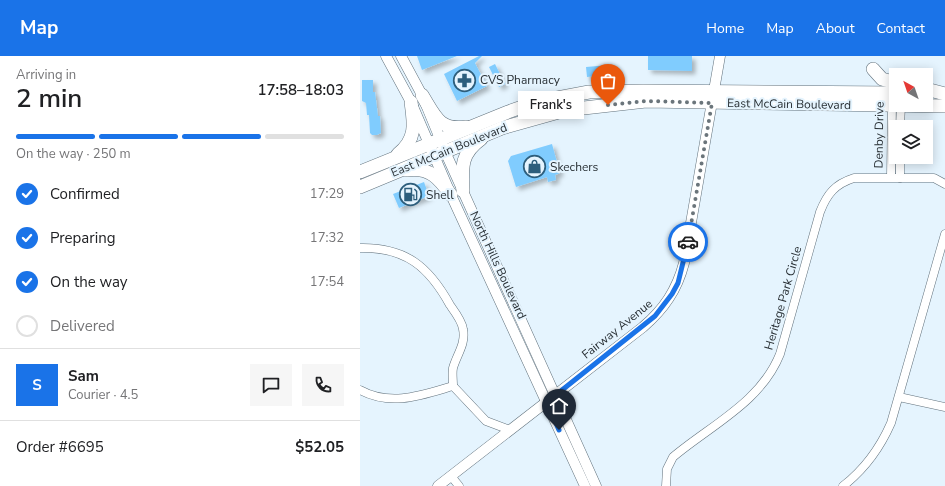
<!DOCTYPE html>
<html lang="en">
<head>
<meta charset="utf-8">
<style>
	:root { --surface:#fff; --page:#f6f6f6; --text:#202124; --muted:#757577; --line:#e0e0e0; --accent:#1a73e8 }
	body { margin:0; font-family:"Nunito Sans",sans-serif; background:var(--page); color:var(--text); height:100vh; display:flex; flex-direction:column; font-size:15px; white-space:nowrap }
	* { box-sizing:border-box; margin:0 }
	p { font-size:13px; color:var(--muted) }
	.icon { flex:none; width:22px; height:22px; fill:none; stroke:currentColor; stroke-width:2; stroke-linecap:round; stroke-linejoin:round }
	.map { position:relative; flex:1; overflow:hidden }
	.details { display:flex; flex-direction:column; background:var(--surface); width:360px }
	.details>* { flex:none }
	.needle { width:26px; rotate:320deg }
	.fabs { position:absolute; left:529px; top:12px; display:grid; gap:8px }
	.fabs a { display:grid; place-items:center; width:44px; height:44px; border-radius:0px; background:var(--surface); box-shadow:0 2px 10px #0003; font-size:20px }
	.pin { position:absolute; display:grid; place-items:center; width:34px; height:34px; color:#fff; margin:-41px -17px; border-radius:50% 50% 50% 0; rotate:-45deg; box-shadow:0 0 4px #0007 }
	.pin .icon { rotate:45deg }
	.courier { position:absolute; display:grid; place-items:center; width:40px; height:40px; margin:-20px; border:3px solid #1a73e8; border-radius:50%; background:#fff; color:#222; box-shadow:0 1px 5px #0007 }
	.bubble { position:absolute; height:28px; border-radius:0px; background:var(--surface); box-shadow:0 2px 10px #0003; font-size:13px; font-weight:600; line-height:28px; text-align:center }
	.summary em { font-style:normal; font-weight:600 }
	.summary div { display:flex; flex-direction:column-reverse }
	.summary { display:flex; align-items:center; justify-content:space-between; height:68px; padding:0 16px }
	h1 { font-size:26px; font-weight:600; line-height:30px }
	.bar { display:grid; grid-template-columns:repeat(4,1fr); gap:6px 4px; align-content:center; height:48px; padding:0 16px }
	.bar i { height:5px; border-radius:3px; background:var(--line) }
	.bar .active { background:var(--accent) }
	.bar p { grid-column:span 4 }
	.line { display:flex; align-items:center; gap:10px; padding:0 16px; border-top:1px solid var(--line) }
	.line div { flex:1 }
	.round { display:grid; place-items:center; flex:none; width:42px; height:42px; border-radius:0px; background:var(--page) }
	ol { padding:0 16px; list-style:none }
	li { display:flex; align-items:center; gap:12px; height:44px }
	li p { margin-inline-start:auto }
	li .icon { padding:4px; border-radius:50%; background:var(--accent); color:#fff; stroke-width:4 }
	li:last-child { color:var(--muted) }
	li i { width:22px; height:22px; border:2px solid var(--line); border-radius:50% }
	header { display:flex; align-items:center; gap:24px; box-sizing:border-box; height:56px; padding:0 20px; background:var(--accent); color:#fff }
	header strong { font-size:19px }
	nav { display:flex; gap:22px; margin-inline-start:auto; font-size:14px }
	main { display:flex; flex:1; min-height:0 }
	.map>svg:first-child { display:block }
</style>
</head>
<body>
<header>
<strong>Map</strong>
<nav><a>Home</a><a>Map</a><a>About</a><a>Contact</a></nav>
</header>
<main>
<section class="details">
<div class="summary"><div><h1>2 min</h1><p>Arriving in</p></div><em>17:58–18:03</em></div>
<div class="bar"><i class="active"></i><i class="active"></i><i class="active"></i><i></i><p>On the way · 250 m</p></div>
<ol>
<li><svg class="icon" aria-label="check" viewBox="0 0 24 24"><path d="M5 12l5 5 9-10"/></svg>Confirmed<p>17:29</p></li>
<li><svg class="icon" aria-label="check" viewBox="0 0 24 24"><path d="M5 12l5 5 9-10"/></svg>Preparing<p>17:32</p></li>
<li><svg class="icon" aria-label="check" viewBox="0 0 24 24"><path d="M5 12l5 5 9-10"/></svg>On the way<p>17:54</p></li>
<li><i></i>Delivered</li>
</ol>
<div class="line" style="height:72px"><b class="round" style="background:var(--accent);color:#fff">S</b><div><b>Sam</b><p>Courier · 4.5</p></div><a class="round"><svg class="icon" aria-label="chat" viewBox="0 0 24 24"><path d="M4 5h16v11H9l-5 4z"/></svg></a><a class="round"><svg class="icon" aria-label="phone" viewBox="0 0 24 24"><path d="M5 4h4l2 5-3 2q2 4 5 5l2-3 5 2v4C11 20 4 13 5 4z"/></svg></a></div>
<div class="line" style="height:52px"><div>Order #6695</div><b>$52.05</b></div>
</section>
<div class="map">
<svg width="585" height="430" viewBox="0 0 585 430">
	<defs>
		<filter id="shadow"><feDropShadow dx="3.5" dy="3.5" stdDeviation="2" flood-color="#0004"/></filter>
	</defs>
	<rect width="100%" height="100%" fill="#e5f4fe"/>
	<g fill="#80ccfe" filter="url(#shadow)">
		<path d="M57,0H97L62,14Z"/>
		<path d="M119,0H122L115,7L127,30L97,45L84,18Z"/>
		<path d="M288,0H332V15L288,14Z"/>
		<path d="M135,8L145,28L139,31L129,11Z"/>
		<path d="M249,9L252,18L227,21L226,11Z"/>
		<path d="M2,24H13V36H15L18,60H20L21,77L17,79H12L10,77L9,59H7L6,47L2,45Z"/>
		<path d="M192,88L200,117L195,119L196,124L188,126L187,121L156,131L148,105L151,100Z"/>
		<path d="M64,126L69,140L39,152L33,138Z"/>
	</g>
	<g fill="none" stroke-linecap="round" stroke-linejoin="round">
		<defs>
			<g id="minor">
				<path d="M540,71L541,49"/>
				<path d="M531,121L532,46"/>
				<path d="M540,122V101"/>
				<path d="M0,192C46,191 69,211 90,249C95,256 102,265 103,273C106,288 97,298 93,312C92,317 93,324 93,330"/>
				<path d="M0,334C31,351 62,339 93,330L126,365L150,374"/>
				<path d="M539,341L585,351"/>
				<path d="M91,420L99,430"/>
				<path d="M306,430L307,413L313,401C351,369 401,346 420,298L460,156C467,138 475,128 494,122H574L585,128"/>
				<path d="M483,430C505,413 520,392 531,367L585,178"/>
			</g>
			<g id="tertiary">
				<path d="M26,0L51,46L91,139L225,430"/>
				<path d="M41,0L62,39L88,102L236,430"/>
				<path d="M78,430L283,271C304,253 317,234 324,207L360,0"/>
			</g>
			<g id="primary">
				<path d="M513,13L522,23L536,27"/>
				<path d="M566,33L585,38"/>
				<path d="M62,39C75,60 79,75 106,71"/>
				<path d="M38,98C57,83 54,67 51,46"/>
				<path d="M47,114C70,111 79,122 91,139"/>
				<path d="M0,116L148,56L176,46L229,36L283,35L536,37"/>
				<path d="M0,131L142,72L206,54L286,45L585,50"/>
				<path d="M103,135C102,112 100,98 121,83"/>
			</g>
		</defs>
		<use href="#minor" stroke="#61717c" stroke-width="9"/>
		<use href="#tertiary" stroke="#61717c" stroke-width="11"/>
		<use href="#primary" stroke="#61717c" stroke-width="14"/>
		<use href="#minor" stroke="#fff" stroke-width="8"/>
		<use href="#tertiary" stroke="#fff" stroke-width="10"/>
		<use href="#primary" stroke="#fff" stroke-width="13"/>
	</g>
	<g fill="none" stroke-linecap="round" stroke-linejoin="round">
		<path stroke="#6b757b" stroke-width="4" stroke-dasharray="0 7.2" d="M248,49L286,45L352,47L328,186"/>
		<path stroke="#1a73e8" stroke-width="5" d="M199,374L187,346L295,260L312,238L318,227L328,186"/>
	</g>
	<defs>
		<symbol id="pharmacy-ring" viewBox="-11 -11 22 22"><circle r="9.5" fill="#e5f4fe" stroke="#2d5e7c" stroke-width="1.5"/><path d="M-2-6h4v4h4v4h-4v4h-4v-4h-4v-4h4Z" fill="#2d5e7c"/></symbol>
		<symbol id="shop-ring" viewBox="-11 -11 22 22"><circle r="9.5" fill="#e5f4fe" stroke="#2d5e7c" stroke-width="1.5"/><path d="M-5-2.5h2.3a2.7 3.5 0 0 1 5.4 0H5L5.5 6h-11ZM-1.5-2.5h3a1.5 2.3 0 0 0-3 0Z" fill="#2d5e7c"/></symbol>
		<symbol id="fuel-ring" viewBox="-11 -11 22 22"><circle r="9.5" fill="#e5f4fe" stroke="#2d5e7c" stroke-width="1.5"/><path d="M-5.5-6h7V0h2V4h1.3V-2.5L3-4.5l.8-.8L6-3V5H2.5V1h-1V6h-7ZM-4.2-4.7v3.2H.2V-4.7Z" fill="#2d5e7c"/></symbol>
	</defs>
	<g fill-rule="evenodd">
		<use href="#pharmacy-ring" x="92" y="12" width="25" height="25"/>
		<use href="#shop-ring" x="162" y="98" width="25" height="25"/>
		<use href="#fuel-ring" x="38" y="126" width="25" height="25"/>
	</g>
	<g text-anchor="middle" stroke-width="4" stroke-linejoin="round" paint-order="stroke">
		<g font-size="12" fill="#293035" stroke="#e5f4fe" text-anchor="start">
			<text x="120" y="28">CVS Pharmacy</text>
			<text x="190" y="115">Skechers</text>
			<text x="66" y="143">Shell</text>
		</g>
		<g font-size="12" fill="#293035" stroke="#e5f4fe">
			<text transform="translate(429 48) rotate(1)" y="4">East McCain Boulevard</text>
			<text transform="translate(519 79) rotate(-89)" y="4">Denby Drive</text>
			<text transform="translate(89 94) rotate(-22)" y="4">East McCain Boulevard</text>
			<text transform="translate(138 209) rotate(65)" y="4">North Hills Boulevard</text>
			<text transform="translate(423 242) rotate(-74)" y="4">Heritage Park Circle</text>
			<text transform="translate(257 273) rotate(-39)" y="4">Fairway Avenue</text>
		</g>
	</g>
</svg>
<div class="fabs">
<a><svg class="needle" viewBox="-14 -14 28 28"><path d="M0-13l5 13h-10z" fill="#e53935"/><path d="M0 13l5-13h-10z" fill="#757577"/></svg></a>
<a><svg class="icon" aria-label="layers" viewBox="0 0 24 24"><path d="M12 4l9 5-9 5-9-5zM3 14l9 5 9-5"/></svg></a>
</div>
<div class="pin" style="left:248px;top:49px;background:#ea580c"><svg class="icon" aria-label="bag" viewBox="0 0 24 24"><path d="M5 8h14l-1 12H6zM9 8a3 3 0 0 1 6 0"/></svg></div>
<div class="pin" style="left:199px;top:374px;background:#1f2937"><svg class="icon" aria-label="home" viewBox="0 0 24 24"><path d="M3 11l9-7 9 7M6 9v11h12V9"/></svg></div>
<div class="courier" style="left:328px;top:186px"><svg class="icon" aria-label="car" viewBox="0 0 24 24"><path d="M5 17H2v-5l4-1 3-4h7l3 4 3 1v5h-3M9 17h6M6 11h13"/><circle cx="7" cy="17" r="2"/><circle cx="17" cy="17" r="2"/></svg></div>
<div class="bubble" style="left:158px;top:35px;width:66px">Frank's</div>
</div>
</main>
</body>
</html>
